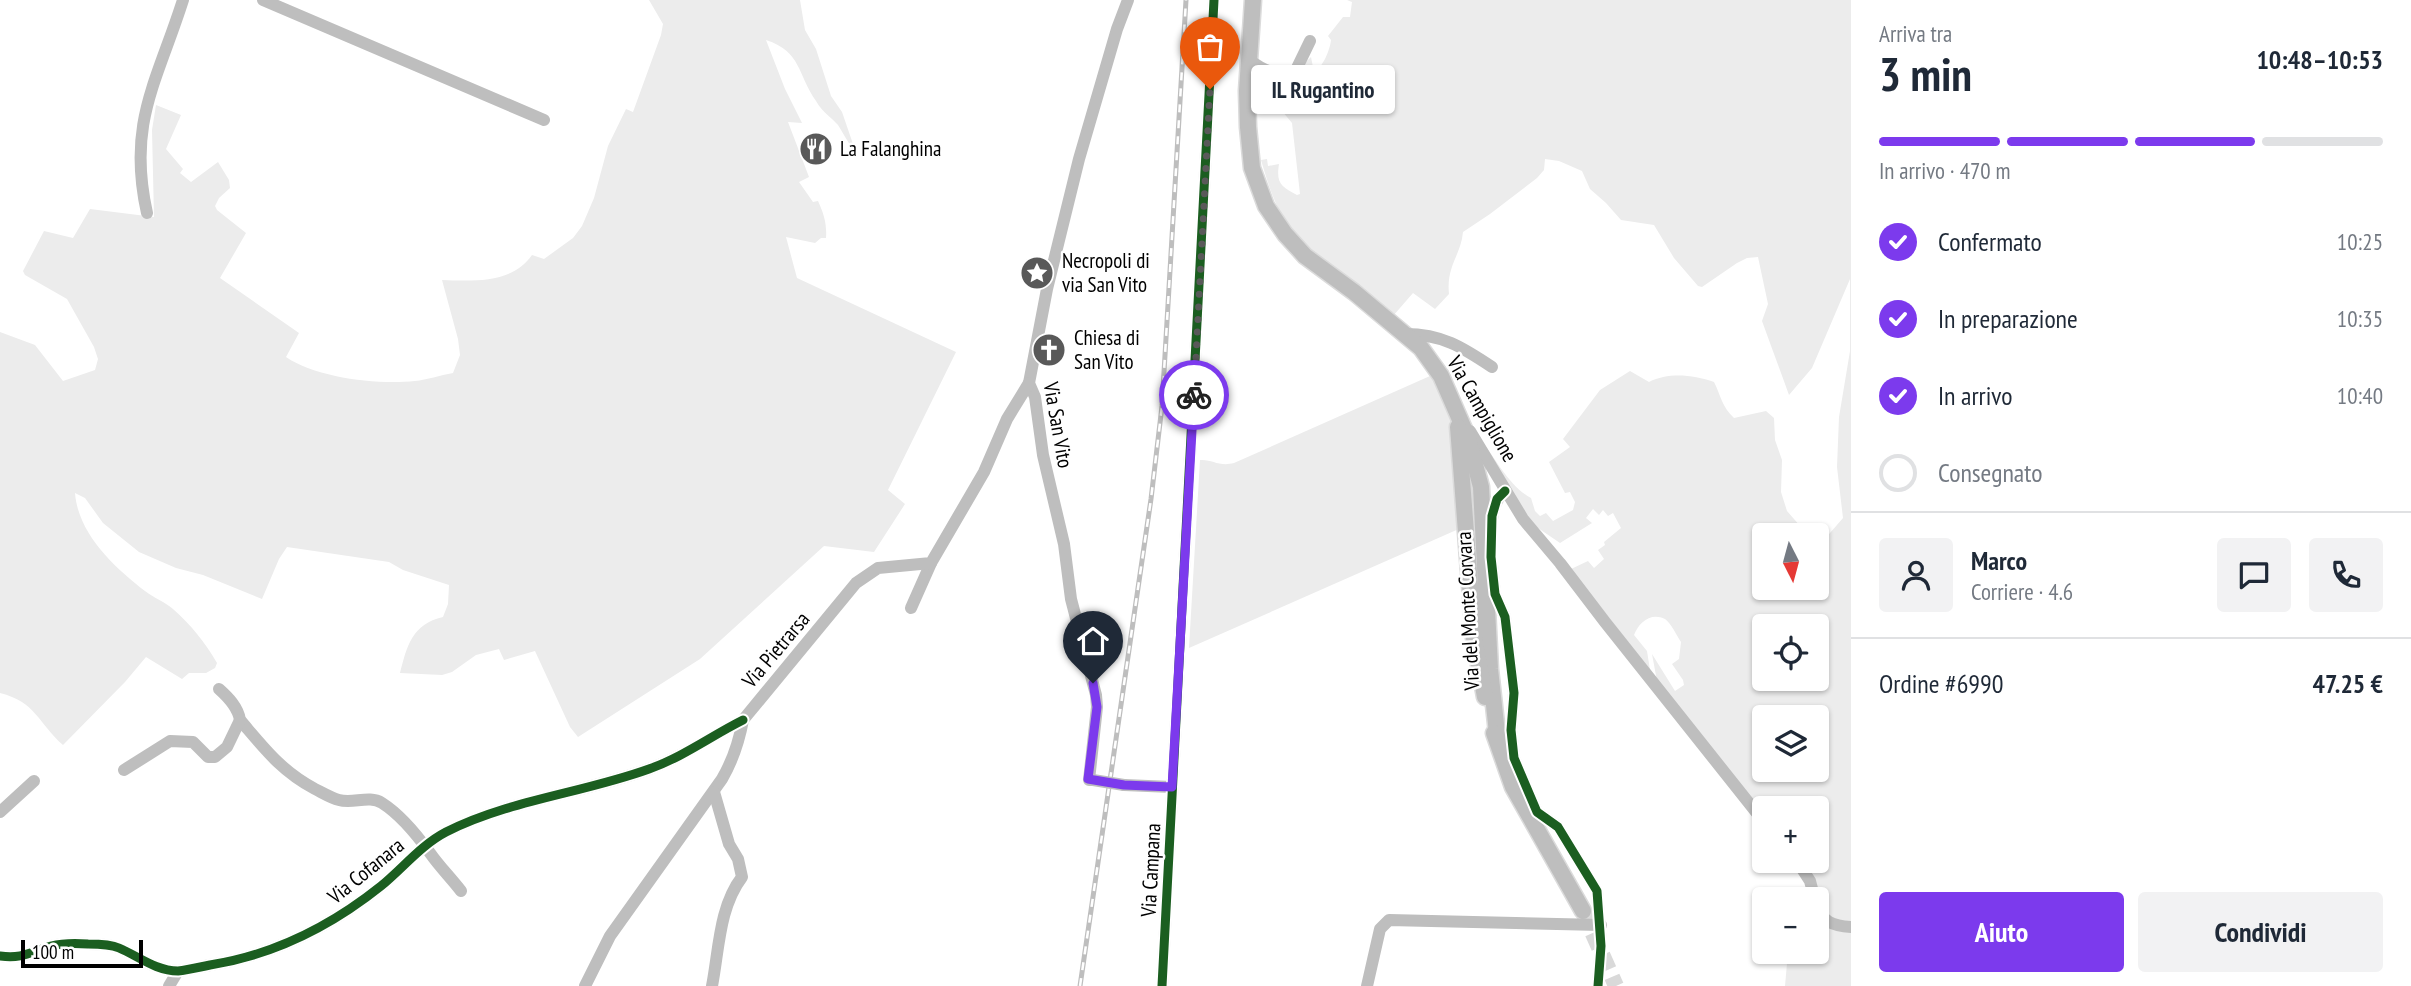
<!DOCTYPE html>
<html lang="it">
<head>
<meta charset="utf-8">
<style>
	:root { --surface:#fff; --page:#f2f2f3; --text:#1f2937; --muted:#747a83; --line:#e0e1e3; --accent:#7c3aed }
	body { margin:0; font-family:"PT Sans Narrow",sans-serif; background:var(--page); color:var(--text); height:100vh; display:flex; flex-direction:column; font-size:26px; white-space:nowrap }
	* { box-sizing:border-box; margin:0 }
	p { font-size:23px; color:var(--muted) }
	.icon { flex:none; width:38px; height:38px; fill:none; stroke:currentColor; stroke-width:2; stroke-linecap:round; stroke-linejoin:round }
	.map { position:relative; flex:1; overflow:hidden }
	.side { display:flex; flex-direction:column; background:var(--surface); width:560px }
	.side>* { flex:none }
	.needle { width:46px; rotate:174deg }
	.tools { position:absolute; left:1752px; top:523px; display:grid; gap:14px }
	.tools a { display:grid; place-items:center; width:77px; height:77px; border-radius:7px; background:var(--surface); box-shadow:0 2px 5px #0004; font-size:35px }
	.scale { position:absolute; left:21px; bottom:18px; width:122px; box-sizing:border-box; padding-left:7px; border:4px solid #000; border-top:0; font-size:19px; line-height:24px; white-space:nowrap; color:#000; -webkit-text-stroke:5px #fff; paint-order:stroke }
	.pin { position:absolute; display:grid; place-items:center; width:60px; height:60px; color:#fff; margin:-72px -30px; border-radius:50% 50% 50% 0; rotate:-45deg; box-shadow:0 0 7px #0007 }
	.pin .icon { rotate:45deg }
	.courier { position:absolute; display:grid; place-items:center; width:70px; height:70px; margin:-35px; border:5px solid #7c3aed; border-radius:50%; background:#fff; color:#222; box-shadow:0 2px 9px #0007 }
	.bubble { position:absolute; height:49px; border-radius:7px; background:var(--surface); box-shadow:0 2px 5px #0004; font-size:23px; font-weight:600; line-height:49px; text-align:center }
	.headline em { font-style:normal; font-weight:600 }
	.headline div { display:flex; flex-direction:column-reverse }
	.headline { display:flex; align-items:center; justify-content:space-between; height:119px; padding:0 28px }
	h1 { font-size:46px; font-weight:600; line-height:52px }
	.bar { display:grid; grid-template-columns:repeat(4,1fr); gap:10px 7px; align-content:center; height:84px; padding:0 28px }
	.bar i { height:9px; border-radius:5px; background:var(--line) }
	.bar .active { background:var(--accent) }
	.bar p { grid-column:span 4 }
	.line { display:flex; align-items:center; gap:18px; padding:0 28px; border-top:2px solid var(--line) }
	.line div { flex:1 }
	.round { display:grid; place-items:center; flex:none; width:74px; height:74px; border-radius:7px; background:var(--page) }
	ol { padding:0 28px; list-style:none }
	li { display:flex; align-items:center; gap:21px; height:77px }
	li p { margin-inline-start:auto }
	li .icon { padding:7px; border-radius:50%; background:var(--accent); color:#fff; stroke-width:4 }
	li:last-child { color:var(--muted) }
	li i { width:38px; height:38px; border:4px solid var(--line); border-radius:50% }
	.action { display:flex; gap:14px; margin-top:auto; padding:14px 28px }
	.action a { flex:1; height:80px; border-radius:7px; background:var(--accent); color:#fff; font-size:28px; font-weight:600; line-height:80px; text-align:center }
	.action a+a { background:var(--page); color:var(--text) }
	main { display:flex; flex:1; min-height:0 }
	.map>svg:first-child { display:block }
</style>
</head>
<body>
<main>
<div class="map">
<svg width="1851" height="986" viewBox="0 0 1851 986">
	<rect width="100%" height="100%" fill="#fff"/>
	<g fill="#ececec" fill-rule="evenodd">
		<path d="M649,0H800L805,30L816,49L831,96L842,112L853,144V149C847,141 843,133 838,125C831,117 823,113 816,101C797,74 802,52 766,40L785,89L802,123L788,122L809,177L799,182L813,202L818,201C824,214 827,224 826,238H821L815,243L786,237L797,278L956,352L888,490L905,504L874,552L824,546L700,659L578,737L570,727L535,651L504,660L499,649L476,655L452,672L442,675L400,673C407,646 412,624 443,617L448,604L449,585L403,570L389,562L287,547L279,559L262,599L203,575L176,568L139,552L103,523L85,498L75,493C78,534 115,568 145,591C154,598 165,602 173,609C191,625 205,642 217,663L215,668L206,673H189L182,679L146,657L125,682L63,745C38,723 36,702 0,693V332L35,345L63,381L95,370L98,359L94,347L67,299L25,275L23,271L44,231L73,238L90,209L154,217L152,130L156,105L181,115L166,149L183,169L180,173L191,182L218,162L229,180L230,188L219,198L215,206L217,210L246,233L220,278L299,333L286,357C317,378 377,385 415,381C427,380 440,375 453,373L460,355L458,339L442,280C473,281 512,284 532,255L544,259L573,238L582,226L594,198L608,146L626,109L633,112L661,35L663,24Z"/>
		<path d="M1347,0H1851V986H1785L1788,952H1816L1817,929L1826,914L1800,861H1816V808H1764V817L1657,681L1652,654L1675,691L1684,685L1683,680L1672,664L1679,659L1681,642C1677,636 1671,623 1665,619C1651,612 1639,622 1634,635L1647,651L1650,670L1571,569L1588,561L1594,568L1604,559L1598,550L1605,545L1604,542L1621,528L1613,513L1608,516L1603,510L1599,515L1593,509L1586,518L1592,523L1560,543L1538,528L1528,518L1481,440C1495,458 1510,487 1531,498L1535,511L1540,516L1546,513L1553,521L1573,510L1575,502L1570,492L1565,493L1549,462L1570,447L1563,439L1600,390L1630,371L1649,382C1669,372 1693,375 1714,382C1721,396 1722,407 1734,418L1766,411L1774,418L1775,440L1782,460L1781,492L1787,511L1801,527L1803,535L1764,536V588H1816L1817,548L1843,518L1837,467L1839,417L1850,351V279L1812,368L1789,395C1780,370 1771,346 1762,321L1768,304L1758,257L1747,258L1737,263L1702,287L1698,286L1674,258L1654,225L1621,220L1606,203L1590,189L1582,171L1559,161L1545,159L1544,170L1537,178L1490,214L1463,232C1461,255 1446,266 1449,294L1435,309L1413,293L1393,316C1354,285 1303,255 1279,210C1271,194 1266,177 1261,160L1267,159L1268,166L1279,164C1276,184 1281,186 1297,195L1300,194L1292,123L1268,94L1264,79L1289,78L1311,57L1314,72C1323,67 1330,50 1331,40L1328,36L1343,17H1350L1352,2ZM1764,626H1816V679H1764ZM1764,718H1816V770H1764Z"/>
		<path d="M1430,376C1459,401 1458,490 1461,528L1189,648L1200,460C1212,459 1219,467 1234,463Z"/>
	</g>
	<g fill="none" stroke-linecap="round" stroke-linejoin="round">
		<path stroke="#d9d9d9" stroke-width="16" stroke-dasharray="16 8" stroke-linecap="butt" d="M1583,911L1616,986"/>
		<defs>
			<g id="major">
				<path d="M1253,0L1247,91L1248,127L1252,168L1266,206L1285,234L1305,256L1354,292L1421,348L1441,376L1468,438L1481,487L1490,669L1498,742"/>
				<path d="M1458,427L1474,638L1485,697"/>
				<path d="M1494,733L1513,787L1583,911"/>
			</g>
		</defs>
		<use href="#major" stroke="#dbdbdb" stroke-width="19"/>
		<g stroke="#bebebe" stroke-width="12">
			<path d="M263,0L544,120"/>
			<path d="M1248,59C1264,71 1275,76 1295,72L1310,41"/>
			<path d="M147,213C127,123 157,82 183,0"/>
			<path d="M1405,334C1442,334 1462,347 1492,367"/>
			<path d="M1470,431L1523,519L1560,563L1605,622L1764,822"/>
			<path d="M1491,547C1491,528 1490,503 1505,491"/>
			<path d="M1492,565L1495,594L1505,617L1514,693L1511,730L1514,758L1537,812L1558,827L1597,891L1601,946L1598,986"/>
			<path d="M911,608L931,563"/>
			<path d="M219,689C228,697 238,707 240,720C264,748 281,771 315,789C323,793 331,798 339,800C353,804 369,795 382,803C401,815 417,835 430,853C439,866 451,878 461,891"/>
			<path d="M124,770L170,741L193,742L208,757H215L227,747L240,720"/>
			<path d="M1093,780H1089L1097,707L1096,695L1071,599L1064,544L1043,455L1035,397L1029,383L1047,289L1079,159L1117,29L1128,0"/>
			<path d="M1124,785L1172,787"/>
			<path d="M0,812L34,781"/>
			<path d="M1797,861L1810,881L1815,900"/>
			<path d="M1816,904C1822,922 1833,926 1851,927"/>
			<path d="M0,956C23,959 30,952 51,946C63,943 76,943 88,944C98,944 110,944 119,948C138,956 156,971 178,971C188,970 200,967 210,965C273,955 331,926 381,886C403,868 421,845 446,832C509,800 583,793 649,769C683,757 711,736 743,720"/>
			<path d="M169,986L178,971"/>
			<path d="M585,986L610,936L722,779C733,760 739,742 743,720L856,583L878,568L931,563L984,472L1007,419L1029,383"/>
			<path d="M712,986C719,950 719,907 742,877L738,859L729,844L714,792"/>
			<path d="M1162,986L1214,0"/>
			<path d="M1367,986L1380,929L1389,920L1601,925"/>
		</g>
		<use href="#major" stroke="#bebebe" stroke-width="16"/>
		<defs>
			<path id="rail" d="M1080,986L1151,499L1162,406L1186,0"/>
		</defs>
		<use href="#rail" stroke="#bebebe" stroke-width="5"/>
		<use href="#rail" stroke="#fff" stroke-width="2.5" stroke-dasharray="8" stroke-linecap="butt"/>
		<path stroke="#bebebe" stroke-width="12" d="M1093,780L1124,785"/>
		<defs>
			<g id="cycleway">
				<path d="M1505,491L1497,499L1492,516L1491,557L1495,594L1505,617L1514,693L1511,730L1514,758L1537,812L1558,827L1597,891L1601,946L1598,986"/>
				<path d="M0,956C23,959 30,952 51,946C63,943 76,943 88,944C98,944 110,944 119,948C138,956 156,971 178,971C188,970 200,967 210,965C273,955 331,926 381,886C403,868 421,845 446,832C509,800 583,793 649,769C683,757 711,736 743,720"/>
				<path d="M1162,986L1214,0"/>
			</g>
		</defs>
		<use href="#cycleway" stroke="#fff" stroke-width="13"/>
		<use href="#cycleway" stroke="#1b5e20" stroke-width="9"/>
	</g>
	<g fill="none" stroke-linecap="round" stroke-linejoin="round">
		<path stroke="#595959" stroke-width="7" stroke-dasharray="0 12.6" d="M1194,395L1210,89"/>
		<path stroke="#7c3aed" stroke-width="9" d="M1093,683L1097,707L1088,779L1124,785L1172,787L1194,395"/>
	</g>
	<defs>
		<symbol id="restaurant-disc" viewBox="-11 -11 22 22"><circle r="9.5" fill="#595959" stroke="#fff"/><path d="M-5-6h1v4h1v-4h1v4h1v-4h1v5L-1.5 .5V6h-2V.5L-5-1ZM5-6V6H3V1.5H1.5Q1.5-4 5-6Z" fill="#fff"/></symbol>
		<symbol id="sight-disc" viewBox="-11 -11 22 22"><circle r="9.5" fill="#595959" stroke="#fff"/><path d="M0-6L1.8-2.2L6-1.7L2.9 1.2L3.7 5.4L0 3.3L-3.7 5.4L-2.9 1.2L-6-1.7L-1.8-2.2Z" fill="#fff"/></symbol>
		<symbol id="church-disc" viewBox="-11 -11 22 22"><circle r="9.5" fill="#595959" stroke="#fff"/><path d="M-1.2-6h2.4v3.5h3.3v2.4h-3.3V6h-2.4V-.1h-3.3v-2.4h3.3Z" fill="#fff"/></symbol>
	</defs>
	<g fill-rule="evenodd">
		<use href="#restaurant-disc" x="797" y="130" width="38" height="38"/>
		<use href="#sight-disc" x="1018" y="254" width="38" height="38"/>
		<use href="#church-disc" x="1030" y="331" width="38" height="38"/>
	</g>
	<g text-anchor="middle" stroke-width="5" stroke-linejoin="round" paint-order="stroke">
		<g font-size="21" fill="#000" stroke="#fff" text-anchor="start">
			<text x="840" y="156">La Falanghina</text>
			<text x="1062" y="268">Necropoli di<tspan x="1062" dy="24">via San Vito</tspan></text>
			<text x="1074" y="345">Chiesa di<tspan x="1074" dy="24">San Vito</tspan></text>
		</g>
		<g font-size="21" fill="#000" stroke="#fff">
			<text transform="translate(1482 409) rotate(60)" y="7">Via Campiglione</text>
			<text transform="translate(1058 425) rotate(80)" y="7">Via San Vito</text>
			<text transform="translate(1468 611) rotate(-93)" y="7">Via del Monte Corvara</text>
			<text transform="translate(776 650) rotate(-50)" y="7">Via Pietrarsa</text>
			<text transform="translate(1151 870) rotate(-87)" y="7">Via Campana</text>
			<text transform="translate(366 871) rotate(-39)" y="7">Via Cofanara</text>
		</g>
	</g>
</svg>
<div class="tools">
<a><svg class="needle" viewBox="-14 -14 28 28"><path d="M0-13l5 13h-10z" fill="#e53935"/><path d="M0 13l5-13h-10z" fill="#747a83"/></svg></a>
<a><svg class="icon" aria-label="locate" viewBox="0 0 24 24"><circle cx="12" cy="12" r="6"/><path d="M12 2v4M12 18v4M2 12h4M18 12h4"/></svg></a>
<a><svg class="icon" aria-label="layers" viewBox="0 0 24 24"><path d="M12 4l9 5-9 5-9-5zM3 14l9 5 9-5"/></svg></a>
<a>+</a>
<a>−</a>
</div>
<div class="scale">100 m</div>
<div class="pin" style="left:1210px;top:89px;background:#ea580c"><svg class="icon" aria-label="bag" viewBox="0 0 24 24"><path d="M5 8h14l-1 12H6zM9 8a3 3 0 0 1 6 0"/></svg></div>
<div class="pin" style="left:1093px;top:683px;background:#1f2937"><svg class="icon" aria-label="home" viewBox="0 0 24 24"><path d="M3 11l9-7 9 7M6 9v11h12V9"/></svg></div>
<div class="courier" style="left:1194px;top:395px"><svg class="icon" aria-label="bike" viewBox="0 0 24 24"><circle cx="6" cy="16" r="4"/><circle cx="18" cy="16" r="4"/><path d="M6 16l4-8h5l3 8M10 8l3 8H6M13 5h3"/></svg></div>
<div class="bubble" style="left:1251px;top:65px;width:144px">IL Rugantino</div>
</div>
<section class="side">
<div class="headline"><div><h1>3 min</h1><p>Arriva tra</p></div><em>10:48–10:53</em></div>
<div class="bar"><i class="active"></i><i class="active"></i><i class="active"></i><i></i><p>In arrivo · 470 m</p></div>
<ol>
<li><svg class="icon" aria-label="check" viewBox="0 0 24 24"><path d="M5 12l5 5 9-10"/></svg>Confermato<p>10:25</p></li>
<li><svg class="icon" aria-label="check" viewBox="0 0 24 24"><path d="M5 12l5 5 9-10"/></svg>In preparazione<p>10:35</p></li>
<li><svg class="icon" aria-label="check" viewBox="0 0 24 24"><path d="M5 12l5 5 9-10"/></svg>In arrivo<p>10:40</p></li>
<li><i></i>Consegnato</li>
</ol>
<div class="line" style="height:126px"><a class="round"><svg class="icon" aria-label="person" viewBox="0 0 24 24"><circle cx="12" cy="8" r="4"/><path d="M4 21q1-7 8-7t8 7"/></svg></a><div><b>Marco</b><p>Corriere · 4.6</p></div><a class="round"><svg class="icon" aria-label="chat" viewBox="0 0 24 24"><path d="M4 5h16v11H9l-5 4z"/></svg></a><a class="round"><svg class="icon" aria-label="phone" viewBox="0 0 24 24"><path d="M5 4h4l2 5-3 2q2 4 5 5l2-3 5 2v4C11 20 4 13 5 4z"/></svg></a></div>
<div class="line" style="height:91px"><div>Ordine #6990</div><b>47.25 €</b></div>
<div class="action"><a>Aiuto</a><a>Condividi</a></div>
</section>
</main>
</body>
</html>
